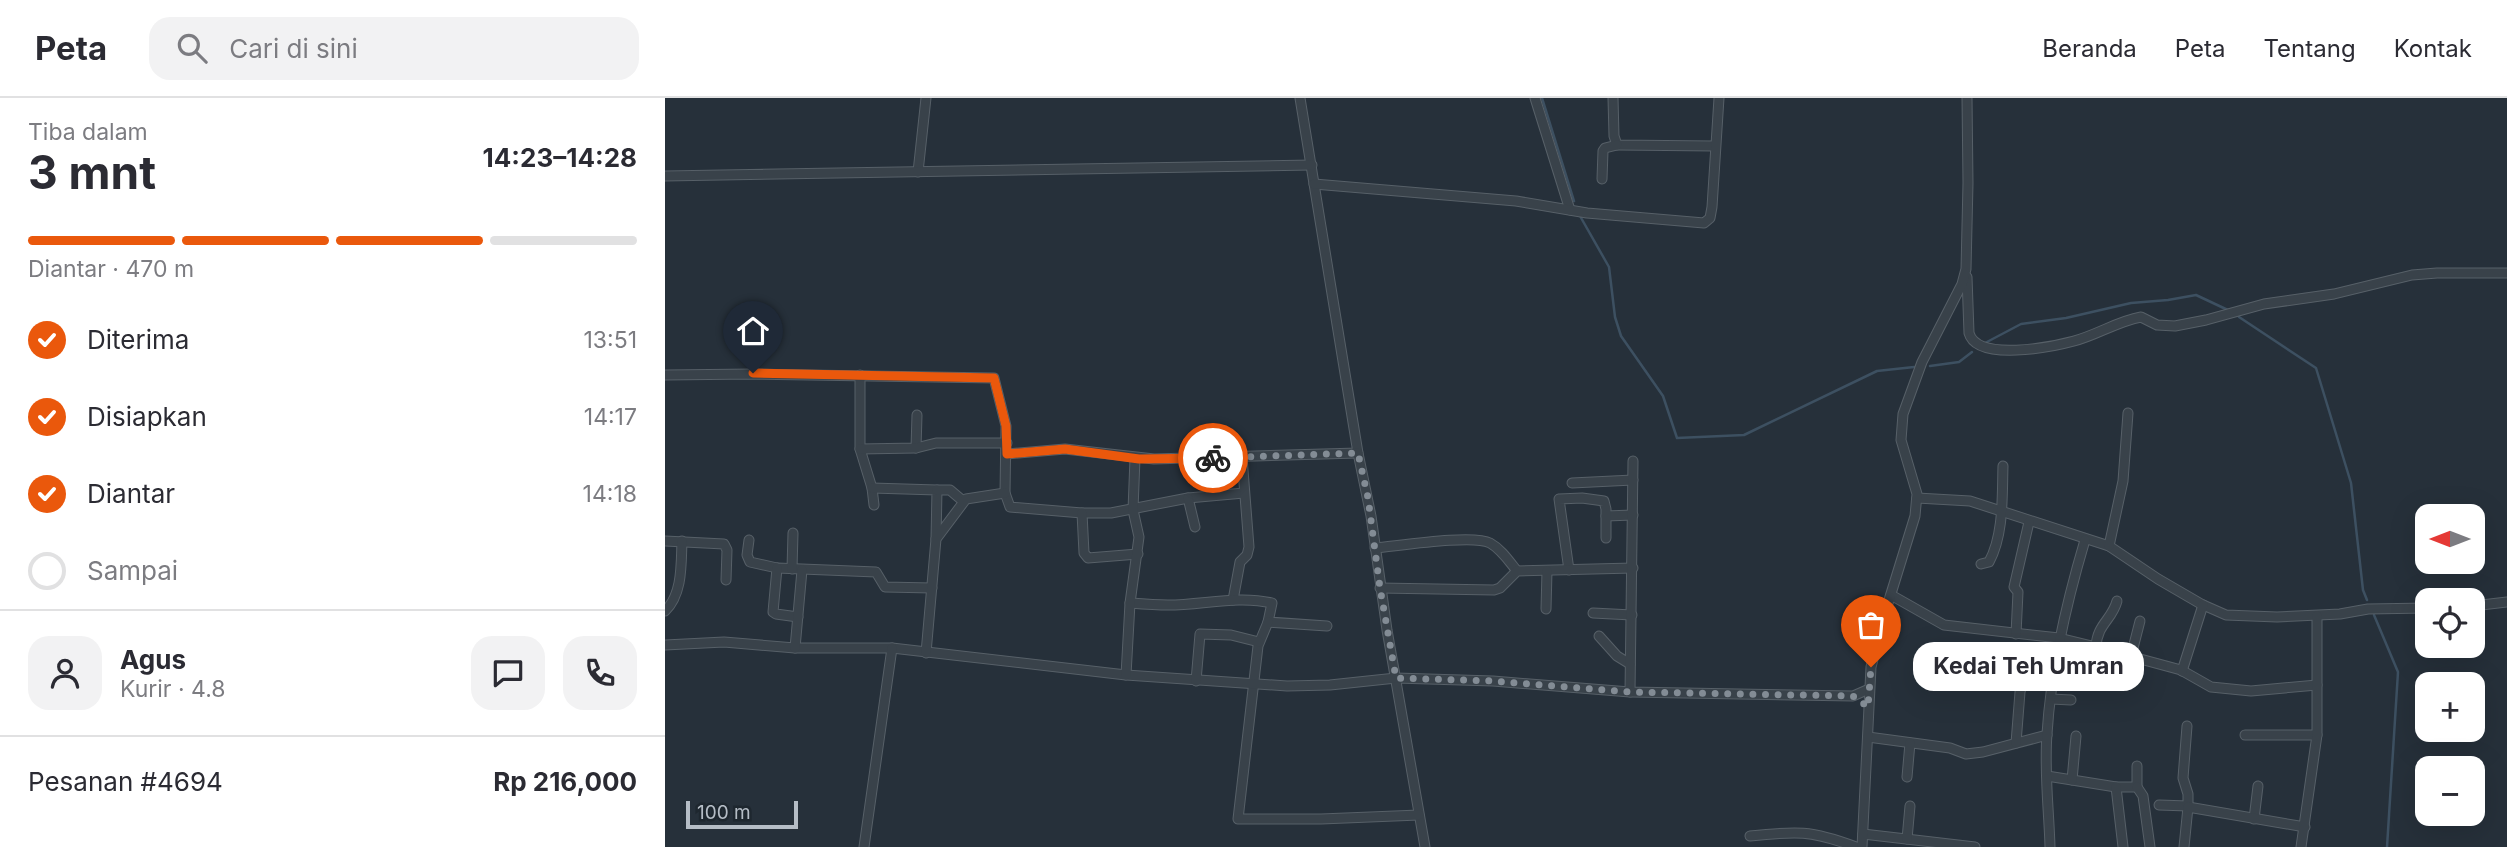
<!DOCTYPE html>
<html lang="id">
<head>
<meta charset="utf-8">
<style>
	:root { --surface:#fff; --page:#f2f2f3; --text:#2b2b33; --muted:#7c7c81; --line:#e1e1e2; --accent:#ea580c }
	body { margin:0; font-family:Inter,sans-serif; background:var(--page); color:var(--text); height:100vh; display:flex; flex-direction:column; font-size:26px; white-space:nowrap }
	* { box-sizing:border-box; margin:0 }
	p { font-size:23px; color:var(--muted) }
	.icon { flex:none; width:38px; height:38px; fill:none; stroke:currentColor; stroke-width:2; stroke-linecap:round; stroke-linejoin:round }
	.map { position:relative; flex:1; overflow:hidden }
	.panel { display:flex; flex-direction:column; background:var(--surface); width:665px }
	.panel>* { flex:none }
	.needle { width:46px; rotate:270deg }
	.buttons { position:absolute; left:1750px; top:406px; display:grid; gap:14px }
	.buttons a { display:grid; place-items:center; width:70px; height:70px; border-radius:14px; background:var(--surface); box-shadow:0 7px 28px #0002; font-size:35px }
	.scale { position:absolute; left:21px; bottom:18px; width:112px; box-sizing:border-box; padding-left:7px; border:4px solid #b5bdc6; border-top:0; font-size:19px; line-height:24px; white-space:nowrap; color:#b5bdc6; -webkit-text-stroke:5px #1e272f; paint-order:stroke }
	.pin { position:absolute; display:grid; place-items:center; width:60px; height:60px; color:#fff; margin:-72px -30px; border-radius:50% 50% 50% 0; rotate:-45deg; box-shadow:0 0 7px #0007 }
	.pin .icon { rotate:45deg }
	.courier { position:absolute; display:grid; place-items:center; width:70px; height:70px; margin:-35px; border:5px solid #ea580c; border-radius:50%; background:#fff; color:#222; box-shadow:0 2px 9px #0007 }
	.bubble { position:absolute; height:49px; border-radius:21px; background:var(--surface); box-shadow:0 7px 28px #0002; font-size:23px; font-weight:700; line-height:49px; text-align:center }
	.overview em { font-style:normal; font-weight:700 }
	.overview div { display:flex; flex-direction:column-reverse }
	.overview { display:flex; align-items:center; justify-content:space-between; height:119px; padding:0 28px }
	h1 { font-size:46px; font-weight:700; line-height:52px }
	.bar { display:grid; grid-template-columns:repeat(4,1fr); gap:10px 7px; align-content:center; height:84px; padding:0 28px }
	.bar i { height:9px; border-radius:5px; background:var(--line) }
	.bar .on { background:var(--accent) }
	.bar p { grid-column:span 4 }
	.line { display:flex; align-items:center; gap:18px; padding:0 28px; border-top:2px solid var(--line) }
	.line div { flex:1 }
	.round { display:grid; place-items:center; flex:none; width:74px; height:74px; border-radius:21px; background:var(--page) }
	ol { padding:0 28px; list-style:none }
	li { display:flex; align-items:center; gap:21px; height:77px }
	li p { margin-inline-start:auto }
	li .icon { padding:7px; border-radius:50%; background:var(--accent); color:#fff; stroke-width:4 }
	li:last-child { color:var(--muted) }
	li i { width:38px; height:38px; border:4px solid var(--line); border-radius:50% }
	header { display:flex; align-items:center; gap:42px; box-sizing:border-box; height:98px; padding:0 35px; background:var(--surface); border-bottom:2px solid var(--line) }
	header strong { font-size:33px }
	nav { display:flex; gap:38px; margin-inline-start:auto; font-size:24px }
	.search { width:490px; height:63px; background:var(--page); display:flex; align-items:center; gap:18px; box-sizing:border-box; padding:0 24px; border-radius:21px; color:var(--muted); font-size:26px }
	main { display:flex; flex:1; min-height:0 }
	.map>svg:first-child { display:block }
</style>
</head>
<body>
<header>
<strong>Peta</strong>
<div class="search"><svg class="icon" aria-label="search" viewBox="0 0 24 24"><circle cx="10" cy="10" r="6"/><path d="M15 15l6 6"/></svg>Cari di sini</div>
<nav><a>Beranda</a><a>Peta</a><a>Tentang</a><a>Kontak</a></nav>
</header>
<main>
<section class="panel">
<div class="overview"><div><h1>3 mnt</h1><p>Tiba dalam</p></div><em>14:23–14:28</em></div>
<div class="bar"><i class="on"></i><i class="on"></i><i class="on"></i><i></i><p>Diantar · 470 m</p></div>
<ol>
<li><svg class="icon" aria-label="check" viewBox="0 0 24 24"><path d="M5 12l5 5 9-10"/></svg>Diterima<p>13:51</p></li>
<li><svg class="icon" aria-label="check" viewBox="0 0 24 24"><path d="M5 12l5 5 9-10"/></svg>Disiapkan<p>14:17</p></li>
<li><svg class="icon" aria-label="check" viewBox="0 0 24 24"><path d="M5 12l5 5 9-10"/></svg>Diantar<p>14:18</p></li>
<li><i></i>Sampai</li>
</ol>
<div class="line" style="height:126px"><a class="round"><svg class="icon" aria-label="person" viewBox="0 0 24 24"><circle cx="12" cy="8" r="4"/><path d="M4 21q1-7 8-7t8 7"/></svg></a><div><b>Agus</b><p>Kurir · 4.8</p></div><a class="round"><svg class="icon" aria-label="chat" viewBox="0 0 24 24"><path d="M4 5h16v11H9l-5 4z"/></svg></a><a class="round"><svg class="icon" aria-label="phone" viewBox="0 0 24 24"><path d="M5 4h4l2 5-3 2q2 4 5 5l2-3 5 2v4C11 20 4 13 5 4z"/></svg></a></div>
<div class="line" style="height:91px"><div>Pesanan #4694</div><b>Rp 216,000</b></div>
</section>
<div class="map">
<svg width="1842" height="749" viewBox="0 0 1842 749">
	<rect width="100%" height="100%" fill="#26303a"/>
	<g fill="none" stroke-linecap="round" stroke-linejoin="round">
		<g stroke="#3d5061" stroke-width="2.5">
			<path d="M877,0L909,103"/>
			<path d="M915,118L944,169L950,219L956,238L998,298L1012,340L1079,337L1212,273L1249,269"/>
			<path d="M1574,219L1651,270L1686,385L1698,492L1702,502"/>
			<path d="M1320,245L1356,226L1401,220L1466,205L1503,202L1531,197L1565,213"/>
			<path d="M1265,268L1294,264L1307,254"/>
			<path d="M1709,517L1733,574L1722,749"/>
		</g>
		<defs>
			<g id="minor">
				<path d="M635,0L693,355L706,418L722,532L760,749"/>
				<path d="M870,0L905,112"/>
				<path d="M948,0L949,38L952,47L1049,48"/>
				<path d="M253,74L261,0"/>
				<path d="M0,78L647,67"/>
				<path d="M937,81L938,53L940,50L952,47"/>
				<path d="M649,86L851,103L922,115L1039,125L1045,120L1047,109L1054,0"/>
				<path d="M1302,179L1304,235C1312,264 1387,249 1409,243C1432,237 1453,223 1476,219L1492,227L1510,228L1541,222L1599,206L1669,196L1747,177L1772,175H1842"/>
				<path d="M0,277L88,276L329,280L341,328L340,395L345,409L417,415H446L523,400L579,395"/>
				<path d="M195,277V351L207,390L209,407"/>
				<path d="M251,350L252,317"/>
				<path d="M195,351L251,350L271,345H342"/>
				<path d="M342,356L400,351L489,361L693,355"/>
				<path d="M907,385L968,382"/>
				<path d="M207,390L272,392L271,441"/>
				<path d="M272,392H285L298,403"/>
				<path d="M523,400L530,429"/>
				<path d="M1252,400L1305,403L1444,448L1493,481L1536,506L1561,517L1612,519L1675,516L1703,511L1762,510"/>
				<path d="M417,415L419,455L423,460L473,456"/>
				<path d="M941,418L968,417"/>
				<path d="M84,442L82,457L85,464L112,470L211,474L220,489L267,490"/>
				<path d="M0,443L59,446L62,452L61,482"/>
				<path d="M1444,448L1458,383L1463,315"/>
				<path d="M710,450C733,448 808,436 825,445C836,451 844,463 852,473"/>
				<path d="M1316,466L1324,464C1339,437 1337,398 1338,368"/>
				<path d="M112,470L108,514L111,516L133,519"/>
				<path d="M127,471L128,435"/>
				<path d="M904,472L894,401L917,400L939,403L941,411V440"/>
				<path d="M715,490L829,492L835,490L852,473L968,470"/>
				<path d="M1226,497L1279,527L1394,540L1431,549L1516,572L1546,589L1586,593L1652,587"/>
				<path d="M568,502L575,464L582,457L584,449L577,359"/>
				<path d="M465,505C478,506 491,507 503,507C538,507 573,497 607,505L603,524L662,528"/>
				<path d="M1808,508L1842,504"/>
				<path d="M881,511L882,473"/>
				<path d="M0,513C18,496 16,465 17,443"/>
				<path d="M928,515L967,517"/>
				<path d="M603,524L593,548L573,721H656L754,717"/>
				<path d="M1351,536L1353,494L1349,489L1364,424"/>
				<path d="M934,538L952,558L965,566"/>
				<path d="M0,547L59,544L130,550H227L461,577L622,588L665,587L731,580L828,583L965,594L1188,598L1204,591"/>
				<path d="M1431,549C1432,526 1447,522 1452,503"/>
				<path d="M130,550L137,472"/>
				<path d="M261,555L271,441L301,401L340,395"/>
				<path d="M1466,558L1475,523"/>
				<path d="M1517,573L1538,507"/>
				<path d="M461,577L465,505L474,439L468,412L470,360"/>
				<path d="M531,583L535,536L566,537L594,544"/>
				<path d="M965,594L968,363"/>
				<path d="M1386,601L1406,602"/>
				<path d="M1522,628L1518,680L1523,696V709"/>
				<path d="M1580,637H1652"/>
				<path d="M1203,639L1285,650L1301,656L1318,654L1382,637"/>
				<path d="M1351,645L1355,594L1358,582L1386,586"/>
				<path d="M1382,678L1451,689H1472V668"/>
				<path d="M1242,679L1245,645"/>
				<path d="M1407,682L1411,638"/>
				<path d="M1451,689L1458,749"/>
				<path d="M1472,689L1478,698L1485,749"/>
				<path d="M1494,707L1523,708"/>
				<path d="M1589,721L1593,688"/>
				<path d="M1198,736L1310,749"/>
				<path d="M1085,738C1131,733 1146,732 1191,749"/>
				<path d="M1242,741L1245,708"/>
				<path d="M199,749L227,550"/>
				<path d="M1197,749L1206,569L1220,515L1250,418L1252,396L1236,342L1238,316L1257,264L1297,186L1301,171L1303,85L1302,0"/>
				<path d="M1385,749C1384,712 1379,674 1382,636C1386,570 1401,506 1420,442"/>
				<path d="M1519,749L1523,709L1640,729"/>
				<path d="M1636,749L1652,637V518"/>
			</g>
		</defs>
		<use href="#minor" stroke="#576068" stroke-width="11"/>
		<use href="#minor" stroke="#39424a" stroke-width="9"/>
	</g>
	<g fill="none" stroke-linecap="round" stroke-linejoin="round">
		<path stroke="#838c95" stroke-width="7" stroke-dasharray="0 12.6" d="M548,360L693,355L703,400L715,490L731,580L828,583L965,594L1188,598L1203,609L1206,569"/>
		<path stroke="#ea580c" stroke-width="9" d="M88,275L329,280L341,328L342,356L400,351L474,361L548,360"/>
	</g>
</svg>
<div class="buttons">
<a><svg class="needle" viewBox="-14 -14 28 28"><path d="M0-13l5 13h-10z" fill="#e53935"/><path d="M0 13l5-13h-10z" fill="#7c7c81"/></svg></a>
<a><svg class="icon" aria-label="locate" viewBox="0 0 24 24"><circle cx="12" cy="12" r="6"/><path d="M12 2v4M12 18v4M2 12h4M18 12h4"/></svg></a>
<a>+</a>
<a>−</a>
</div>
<div class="scale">100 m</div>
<div class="pin" style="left:1206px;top:569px;background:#ea580c"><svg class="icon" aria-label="bag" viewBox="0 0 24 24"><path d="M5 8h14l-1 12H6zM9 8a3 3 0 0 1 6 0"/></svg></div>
<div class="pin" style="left:88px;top:275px;background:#1f2937"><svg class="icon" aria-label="home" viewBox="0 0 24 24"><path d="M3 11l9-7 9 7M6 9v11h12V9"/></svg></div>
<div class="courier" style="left:548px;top:360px"><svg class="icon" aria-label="bike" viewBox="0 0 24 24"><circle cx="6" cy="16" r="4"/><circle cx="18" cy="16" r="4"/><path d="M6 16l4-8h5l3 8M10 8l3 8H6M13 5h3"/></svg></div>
<div class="bubble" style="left:1248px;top:544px;width:231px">Kedai Teh Umran</div>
</div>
</main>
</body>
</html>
